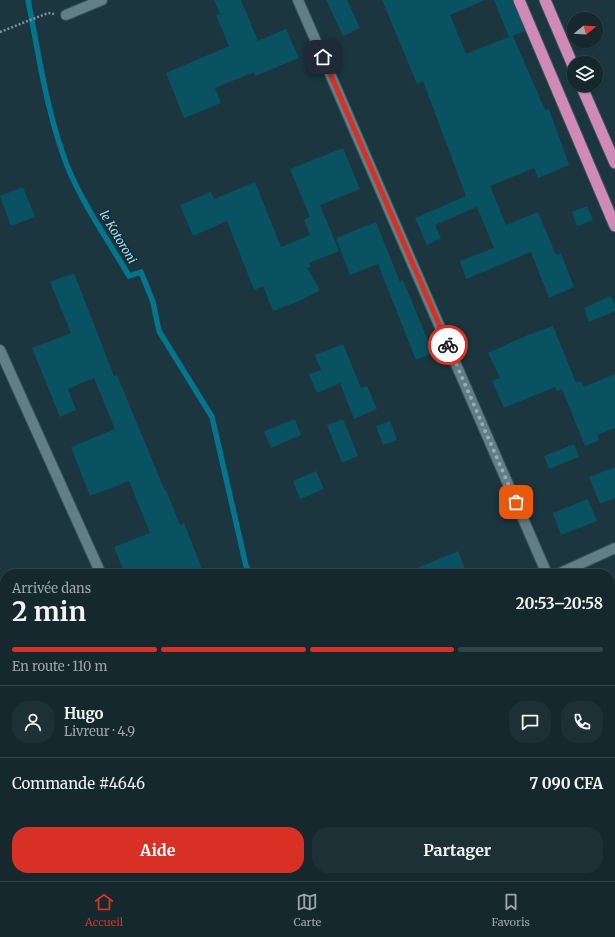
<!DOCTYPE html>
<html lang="fr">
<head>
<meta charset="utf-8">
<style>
	:root { --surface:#14282e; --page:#1d3036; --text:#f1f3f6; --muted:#9da6aa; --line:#33444a; --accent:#d93025 }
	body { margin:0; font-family:Merriweather,serif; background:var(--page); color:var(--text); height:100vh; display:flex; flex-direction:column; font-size:15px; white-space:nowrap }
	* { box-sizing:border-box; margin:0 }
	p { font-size:13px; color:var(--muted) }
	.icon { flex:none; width:22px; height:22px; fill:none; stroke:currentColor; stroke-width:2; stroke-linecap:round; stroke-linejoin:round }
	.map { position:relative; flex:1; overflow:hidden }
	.sheet { position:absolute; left:0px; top:569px; width:615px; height:312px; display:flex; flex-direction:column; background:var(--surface); border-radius:16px 16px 0 0; box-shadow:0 1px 3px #0004,0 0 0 1px var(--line) }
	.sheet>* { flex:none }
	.needle { width:26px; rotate:72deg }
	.fabs { position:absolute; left:567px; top:12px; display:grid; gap:8px }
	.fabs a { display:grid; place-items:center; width:36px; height:36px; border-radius:50%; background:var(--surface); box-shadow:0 1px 3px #0004,0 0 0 1px var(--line); font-size:20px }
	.pin { position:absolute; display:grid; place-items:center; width:34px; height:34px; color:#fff; margin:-17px; border-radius:8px; box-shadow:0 2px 6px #0006 }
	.courier { position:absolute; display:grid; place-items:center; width:40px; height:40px; margin:-20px; border:3px solid #d93025; border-radius:50%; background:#fff; color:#222; box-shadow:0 1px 5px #0007 }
	.overview em { font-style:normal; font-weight:700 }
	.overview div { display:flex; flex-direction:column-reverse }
	.overview { display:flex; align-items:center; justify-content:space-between; height:68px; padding:0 12px }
	h1 { font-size:26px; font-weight:700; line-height:30px }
	.bar { display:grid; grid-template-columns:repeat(4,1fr); gap:6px 4px; align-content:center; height:48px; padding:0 12px }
	.bar i { height:5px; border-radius:3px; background:var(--line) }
	.bar .current { background:var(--accent) }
	.bar p { grid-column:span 4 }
	.line { display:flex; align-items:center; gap:10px; padding:0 12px; border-top:1px solid var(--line) }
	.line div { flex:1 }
	.round { display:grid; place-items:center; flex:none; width:42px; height:42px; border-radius:16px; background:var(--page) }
	.primary-button { display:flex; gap:8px; margin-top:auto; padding:8px 12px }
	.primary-button a { flex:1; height:46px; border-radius:16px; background:var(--accent); color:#fff; font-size:16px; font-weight:700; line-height:46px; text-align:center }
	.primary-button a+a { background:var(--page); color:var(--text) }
	.menu { display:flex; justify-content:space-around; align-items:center; height:56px; border-top:1px solid var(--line); background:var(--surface); font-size:11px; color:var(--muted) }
	.menu a { display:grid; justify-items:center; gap:2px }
	.menu .current { color:var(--accent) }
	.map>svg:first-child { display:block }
</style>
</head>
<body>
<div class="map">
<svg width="615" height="881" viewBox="0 0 615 881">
	<rect width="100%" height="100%" fill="#1b363e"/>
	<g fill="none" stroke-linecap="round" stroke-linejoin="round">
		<g stroke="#05758d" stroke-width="5.5">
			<path d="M28,0C39,56 47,115 68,168C84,206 108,240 129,276L141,272L153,302L159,331L212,417L246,566L251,574"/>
			<path d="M438,876L440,881"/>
		</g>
	</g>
	<g fill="#095262">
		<path d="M214,0H241L258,41L286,29L299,58L255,76L254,72L215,88L221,103L184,118L166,73L229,46L216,15L220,14Z"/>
		<path d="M326,0H347L360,28L343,36Z"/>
		<path d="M382,0H485L450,15L466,54L509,37L494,0H512L525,31L513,36L545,110L549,109L569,165L538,178L534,168L490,186L506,225L538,212L556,255L561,253L574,287L549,298L531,252L466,279L460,261L494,248L477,207L435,225L441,238L427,245L415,218L466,196L423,81L417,84Z"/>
		<path d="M343,148L360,189L320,205L339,251L309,263L311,267L307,268L320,290L302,300L273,311L263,286L254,290L227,221L193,236L180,205L211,192L214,199L255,182L281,247L310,235L304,220L310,217L290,169Z"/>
		<path d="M23,187L35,217L11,226L0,196Z"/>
		<path d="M587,206L593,220L577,226L572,212Z"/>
		<path d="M376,222L400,282L403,280L433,353L416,360L378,264L350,275L336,238Z"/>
		<path d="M74,273L114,376L117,375L165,491L166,490L180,525L184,523L204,574H125L114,547L150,533L129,481L90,496L71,447L115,429L94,378L68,389L76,410L60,417L32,348L71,333L50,282Z"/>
		<path d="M611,296L615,305V311L589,322L584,308Z"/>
		<path d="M553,326L576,383L581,381L584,387L615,374V428L597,435L599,440L585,446L562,389L557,391L555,387L504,408L492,381L500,378L488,353L528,335Z"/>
		<path d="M343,344L361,388L367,386L377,409L354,419L340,383L317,393L309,374L321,370L315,355Z"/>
		<path d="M295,419L301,435L271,448L264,431Z"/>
		<path d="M343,419L358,456L342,463L327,425Z"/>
		<path d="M390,421L397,440L383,445L376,426Z"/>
		<path d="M574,444L579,457L549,469L544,456Z"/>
		<path d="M615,467V498L600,504L589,477Z"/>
		<path d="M316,471L324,489L300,499L293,481Z"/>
		<path d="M588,499L597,521L561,535L553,513Z"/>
		<path d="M458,551L467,574H403Z"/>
	</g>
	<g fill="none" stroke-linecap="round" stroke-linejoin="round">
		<defs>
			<g id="minor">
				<path d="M298,0L547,574"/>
				<path d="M66,15L102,0"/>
				<path d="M0,350L101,574"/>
				<path d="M558,574L615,548"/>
				<path d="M610,716L615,728"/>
				<path d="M235,876L236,881"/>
			</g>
			<g id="secondary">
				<path d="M610,822L615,821"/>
				<path d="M48,881L106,876"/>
			</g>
			<g id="trunk">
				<path d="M519,0L615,226"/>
				<path d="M545,0L574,68"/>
				<path d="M581,85L615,163"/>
			</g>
		</defs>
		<use href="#minor" stroke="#3b545a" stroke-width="12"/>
		<use href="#secondary" stroke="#3b545a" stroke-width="12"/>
		<use href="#trunk" stroke="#3b545a" stroke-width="13"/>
		<path stroke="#7d9399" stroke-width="2.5" stroke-dasharray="2 2" stroke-linecap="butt" d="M0,32L48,13L54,14"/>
		<use href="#minor" stroke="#627f88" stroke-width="10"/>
		<use href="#secondary" stroke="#8b8499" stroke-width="10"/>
		<use href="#trunk" stroke="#cf8bb5" stroke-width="11"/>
	</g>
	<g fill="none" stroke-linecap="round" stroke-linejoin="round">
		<path stroke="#98acb2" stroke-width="4" stroke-dasharray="0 7.2" d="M448,345L516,502"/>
		<path stroke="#d93025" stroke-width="5" d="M323,57L448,345"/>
	</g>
	<g text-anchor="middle" stroke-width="3" stroke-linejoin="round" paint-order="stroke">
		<g font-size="12" font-style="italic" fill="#ade2f2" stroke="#112c34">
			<text transform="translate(118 237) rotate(59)" y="4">le Kotoroni</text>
		</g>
	</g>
</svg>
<div class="fabs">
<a><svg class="needle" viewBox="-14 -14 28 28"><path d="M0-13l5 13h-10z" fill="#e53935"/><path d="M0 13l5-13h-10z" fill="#9da6aa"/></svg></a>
<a><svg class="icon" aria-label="layers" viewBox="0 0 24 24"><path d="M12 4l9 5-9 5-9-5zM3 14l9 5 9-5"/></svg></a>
</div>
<div class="pin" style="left:516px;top:502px;background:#ea580c"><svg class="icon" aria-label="bag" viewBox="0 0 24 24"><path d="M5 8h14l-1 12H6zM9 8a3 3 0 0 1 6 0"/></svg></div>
<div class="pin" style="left:323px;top:57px;background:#1f2937"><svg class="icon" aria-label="home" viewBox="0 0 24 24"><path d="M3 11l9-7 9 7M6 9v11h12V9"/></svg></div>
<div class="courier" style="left:448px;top:345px"><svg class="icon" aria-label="bike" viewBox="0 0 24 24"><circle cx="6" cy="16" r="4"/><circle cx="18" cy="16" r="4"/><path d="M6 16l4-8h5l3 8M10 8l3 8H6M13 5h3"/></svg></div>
<section class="sheet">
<div class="overview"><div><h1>2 min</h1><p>Arrivée dans</p></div><em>20:53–20:58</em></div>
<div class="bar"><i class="current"></i><i class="current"></i><i class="current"></i><i></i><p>En route · 110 m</p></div>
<div class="line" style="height:72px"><a class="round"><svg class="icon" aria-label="person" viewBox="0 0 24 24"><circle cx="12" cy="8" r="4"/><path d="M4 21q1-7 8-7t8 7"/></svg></a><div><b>Hugo</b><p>Livreur · 4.9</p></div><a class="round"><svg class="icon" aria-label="chat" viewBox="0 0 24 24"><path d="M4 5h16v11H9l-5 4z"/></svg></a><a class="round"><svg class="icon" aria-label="phone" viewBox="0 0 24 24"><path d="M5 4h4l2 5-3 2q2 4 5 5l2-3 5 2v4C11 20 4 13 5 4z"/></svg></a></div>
<div class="line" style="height:52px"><div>Commande #4646</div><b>7 090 CFA</b></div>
<div class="primary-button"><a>Aide</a><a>Partager</a></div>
</section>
</div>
<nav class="menu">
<a class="current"><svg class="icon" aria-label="home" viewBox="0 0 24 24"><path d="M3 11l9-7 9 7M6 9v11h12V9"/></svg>Accueil</a>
<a><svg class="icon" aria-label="map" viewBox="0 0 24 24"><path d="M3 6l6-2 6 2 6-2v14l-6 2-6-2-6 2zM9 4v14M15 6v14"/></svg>Carte</a>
<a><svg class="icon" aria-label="saved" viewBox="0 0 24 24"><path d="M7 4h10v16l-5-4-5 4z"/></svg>Favoris</a>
</nav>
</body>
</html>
